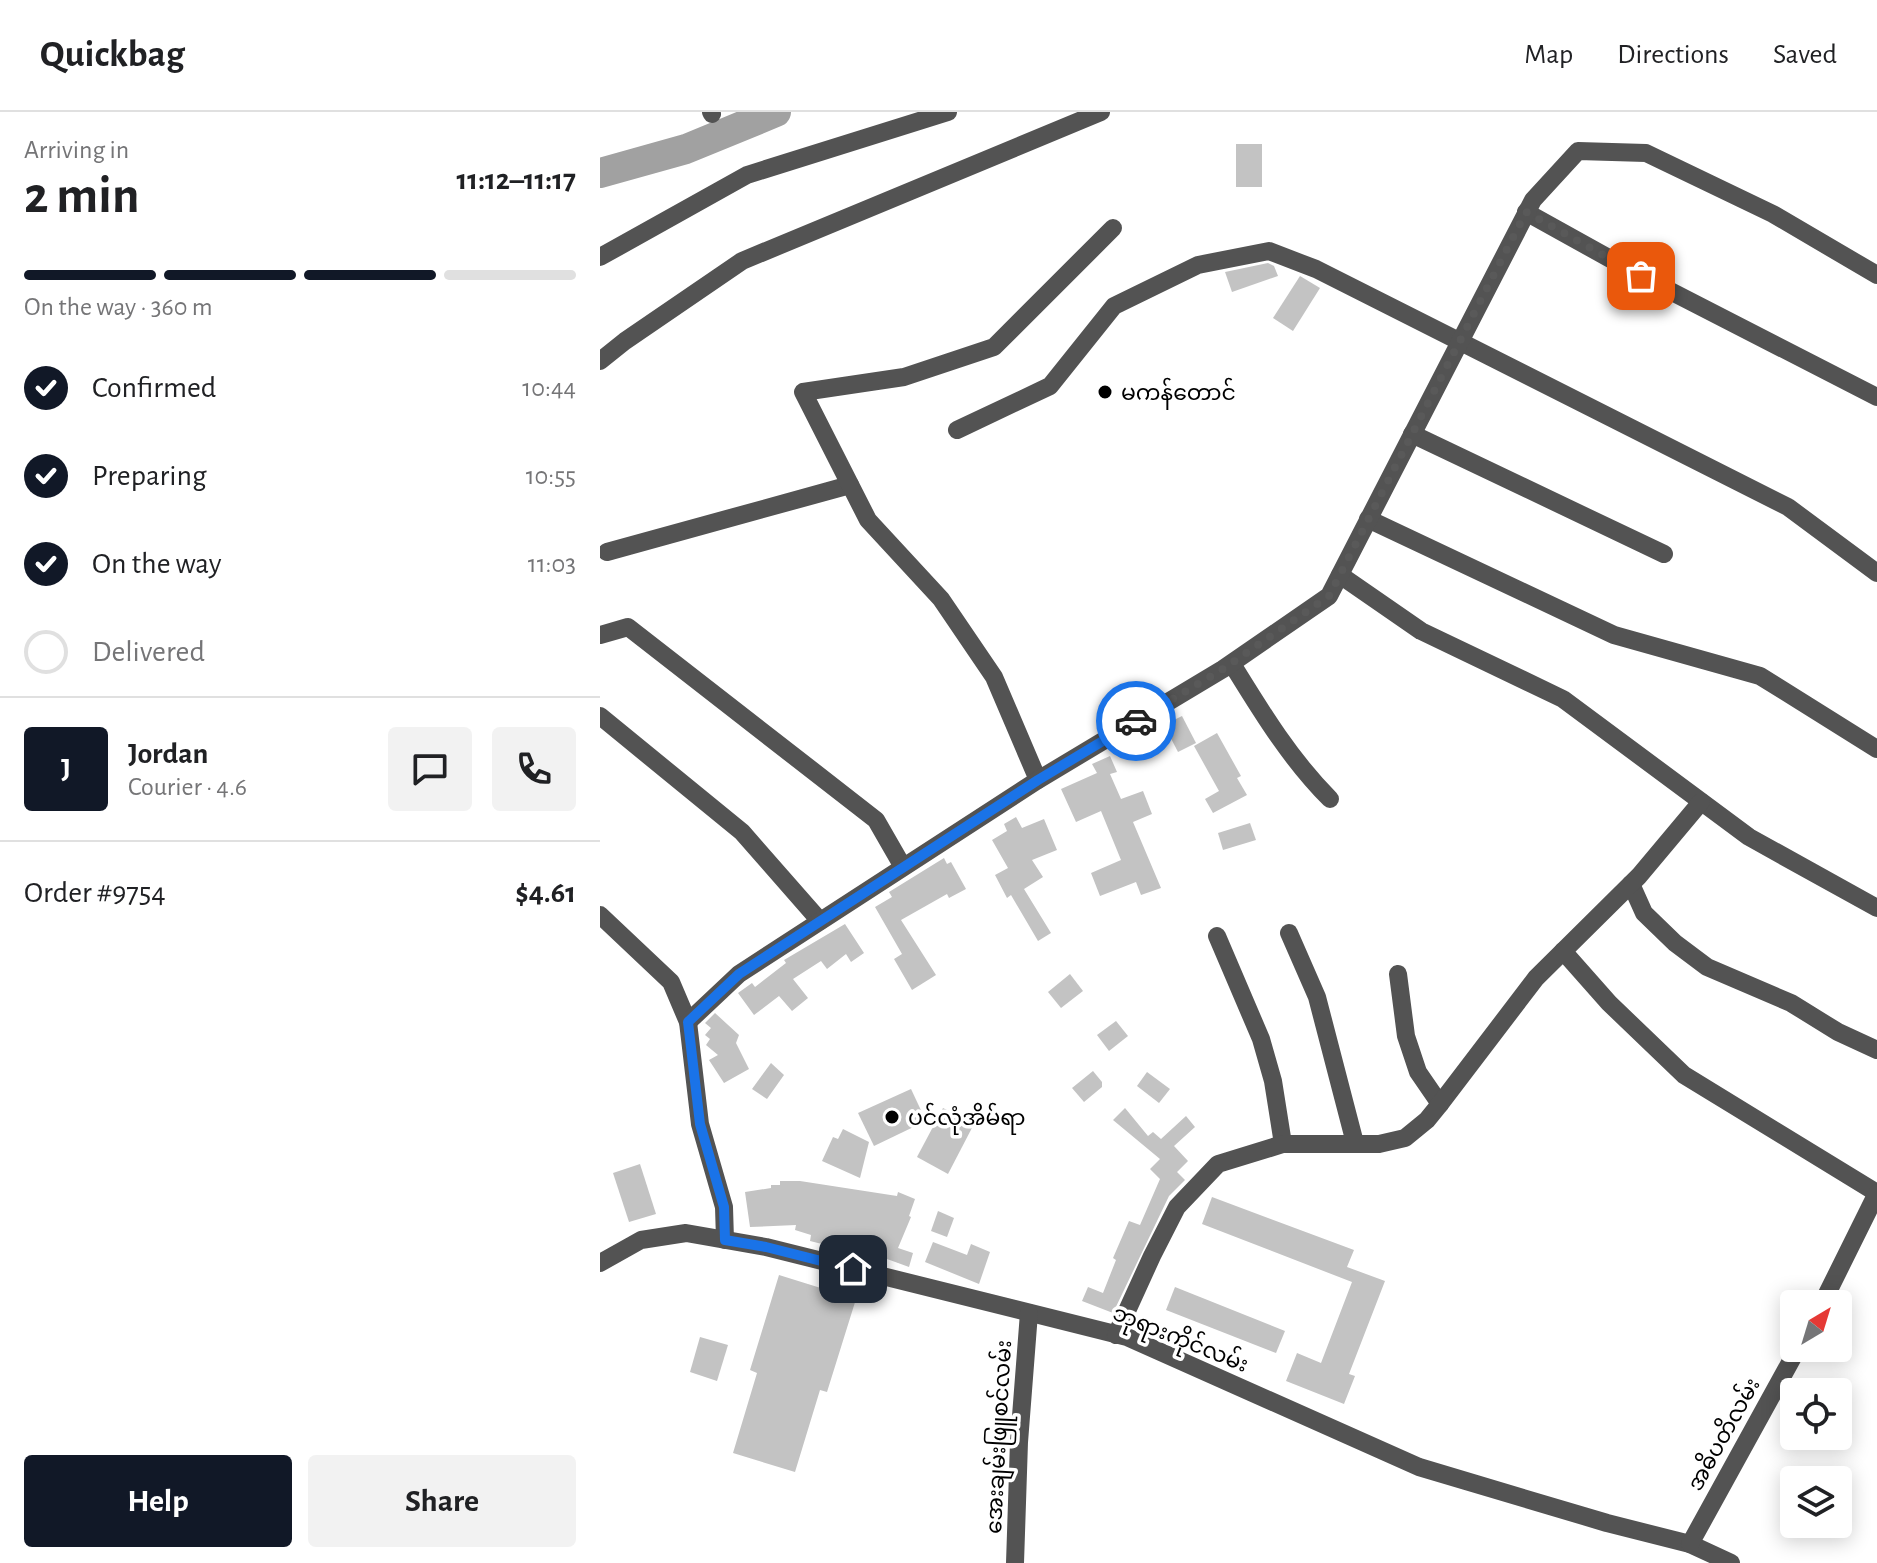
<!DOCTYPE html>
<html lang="en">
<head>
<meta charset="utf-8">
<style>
	:root { --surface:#fff; --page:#f2f2f2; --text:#202124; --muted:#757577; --line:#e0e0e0; --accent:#111827 }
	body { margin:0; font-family:"Alegreya Sans","Noto Sans Myanmar",sans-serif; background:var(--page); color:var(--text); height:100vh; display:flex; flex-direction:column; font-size:30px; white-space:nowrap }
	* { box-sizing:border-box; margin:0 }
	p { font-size:26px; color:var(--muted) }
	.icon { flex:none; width:44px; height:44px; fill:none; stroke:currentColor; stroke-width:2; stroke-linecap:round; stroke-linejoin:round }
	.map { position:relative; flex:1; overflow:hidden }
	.sheet { display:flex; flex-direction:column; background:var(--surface); width:600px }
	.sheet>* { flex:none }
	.needle { width:52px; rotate:38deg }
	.tools { position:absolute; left:1180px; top:1178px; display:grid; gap:16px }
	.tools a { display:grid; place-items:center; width:72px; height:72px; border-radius:8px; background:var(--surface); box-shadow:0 4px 20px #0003; font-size:40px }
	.pin { position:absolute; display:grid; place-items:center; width:68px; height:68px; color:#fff; margin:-34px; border-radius:16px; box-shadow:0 4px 12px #0006 }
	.courier { position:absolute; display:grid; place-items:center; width:80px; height:80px; margin:-40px; border:6px solid #1a73e8; border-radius:50%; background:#fff; color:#222; box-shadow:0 2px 10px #0007 }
	.overview em { font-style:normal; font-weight:600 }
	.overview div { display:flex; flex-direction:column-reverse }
	.overview { display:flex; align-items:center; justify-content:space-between; height:136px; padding:0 24px }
	h1 { font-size:52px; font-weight:600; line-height:60px }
	.bar { display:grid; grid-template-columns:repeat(4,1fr); gap:12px 8px; align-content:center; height:96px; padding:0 24px }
	.bar i { height:10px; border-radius:6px; background:var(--line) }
	.bar .on { background:var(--accent) }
	.bar p { grid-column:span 4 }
	.line { display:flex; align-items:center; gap:20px; padding:0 24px; border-top:2px solid var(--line) }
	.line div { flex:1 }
	.round { display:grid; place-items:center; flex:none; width:84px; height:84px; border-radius:8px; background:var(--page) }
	ol { padding:0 24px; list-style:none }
	li { display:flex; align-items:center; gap:24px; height:88px }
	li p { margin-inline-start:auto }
	li .icon { padding:8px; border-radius:50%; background:var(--accent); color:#fff; stroke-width:4 }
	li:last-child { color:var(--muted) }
	li i { width:44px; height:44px; border:4px solid var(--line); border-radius:50% }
	.primary-button { display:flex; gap:16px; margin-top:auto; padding:16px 24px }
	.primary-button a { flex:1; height:92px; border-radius:8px; background:var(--accent); color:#fff; font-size:32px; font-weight:600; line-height:92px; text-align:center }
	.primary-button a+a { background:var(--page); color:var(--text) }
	header { display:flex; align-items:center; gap:48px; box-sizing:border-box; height:112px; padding:0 40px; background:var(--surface); border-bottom:2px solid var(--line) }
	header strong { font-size:38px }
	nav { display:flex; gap:44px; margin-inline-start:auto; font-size:28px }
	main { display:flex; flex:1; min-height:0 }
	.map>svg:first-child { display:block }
</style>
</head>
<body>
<header>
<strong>Quickbag</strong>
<nav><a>Map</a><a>Directions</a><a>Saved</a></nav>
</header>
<main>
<section class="sheet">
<div class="overview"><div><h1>2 min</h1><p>Arriving in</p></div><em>11:12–11:17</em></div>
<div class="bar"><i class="on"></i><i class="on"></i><i class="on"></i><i></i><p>On the way · 360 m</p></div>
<ol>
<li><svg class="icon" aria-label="check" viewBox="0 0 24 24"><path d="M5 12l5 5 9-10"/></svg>Confirmed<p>10:44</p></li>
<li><svg class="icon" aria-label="check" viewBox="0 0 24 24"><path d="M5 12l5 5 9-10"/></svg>Preparing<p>10:55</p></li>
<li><svg class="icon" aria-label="check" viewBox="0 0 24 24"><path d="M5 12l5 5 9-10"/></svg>On the way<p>11:03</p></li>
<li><i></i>Delivered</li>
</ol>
<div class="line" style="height:144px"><b class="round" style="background:var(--accent);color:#fff">J</b><div><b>Jordan</b><p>Courier · 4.6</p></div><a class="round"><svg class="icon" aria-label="chat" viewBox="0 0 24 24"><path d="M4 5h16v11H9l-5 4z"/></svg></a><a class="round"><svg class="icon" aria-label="phone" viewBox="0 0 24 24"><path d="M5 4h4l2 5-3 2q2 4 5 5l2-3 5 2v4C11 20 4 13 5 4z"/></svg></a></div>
<div class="line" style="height:104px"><div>Order #9754</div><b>$4.61</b></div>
<div class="primary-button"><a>Help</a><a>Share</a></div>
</section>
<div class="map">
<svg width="1277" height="1451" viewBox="0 0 1277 1451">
	<rect width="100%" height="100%" fill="#fff"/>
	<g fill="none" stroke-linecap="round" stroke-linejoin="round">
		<path stroke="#a1a1a1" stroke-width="30" d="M0,61L86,37L176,0"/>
	</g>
	<g fill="#c3c3c3">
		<rect x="636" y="32" width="26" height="43"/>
		<path d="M668,151L674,154L678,164L632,180L625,160Z"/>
		<path d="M700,164L720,176L693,219L673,206Z"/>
		<path d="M582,604L596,631L578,640L564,613Z"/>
		<path d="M617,621L641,664L637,666L647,683L613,701L605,687L619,679L594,634Z"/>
		<path d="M510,644L517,660L510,662L521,687L543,679L552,702L533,710L561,776L541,783L536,770L500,784L491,761L521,748L501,699L476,710L461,677L497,661L492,652Z"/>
		<path d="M416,705L422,716L444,707L457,738L432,748L443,765L424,777L451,821L438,829L411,783L407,786L395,763L408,756L392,728L407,719L404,712Z"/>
		<path d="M650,711L656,728L623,738L618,721Z"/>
		<path d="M344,746L347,752L351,750L366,777L349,786L347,782L301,808L336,863L312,878L294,847L302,842L275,795L292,785L289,780Z"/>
		<path d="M245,812L264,841L251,850L246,842L227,857L221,849L193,867L208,886L192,899L179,884L154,903L138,881L152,871L155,875L186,851L184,848Z"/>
		<path d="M470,862L483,879L461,896L448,880Z"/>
		<path d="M115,901L139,923L136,931L149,957L124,971L109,948L118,943L106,933L110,927L105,923L111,916L105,911Z"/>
		<path d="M516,909L528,924L509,939L497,923Z"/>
		<path d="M171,951L184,963L167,987L152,977Z"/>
		<path d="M493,959L502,970V975L484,990L472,976Z"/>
		<path d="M547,960L570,977L559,991L537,974Z"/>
		<path d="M311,977L326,1009L274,1034L258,1001Z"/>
		<path d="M343,996L374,1012L348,1062L317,1045Z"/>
		<path d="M525,996L548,1024L553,1020L561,1027L586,1004L595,1015L574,1034L588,1049L577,1060L585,1068L569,1084L513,1201L482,1189L488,1175L503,1181L516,1148L513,1146L529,1109L540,1113L560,1067L550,1057L560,1047L513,1008Z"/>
		<path d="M243,1017L269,1030L260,1066L222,1049L233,1025L238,1027Z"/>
		<path d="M40,1052L56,1102L29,1110L13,1061Z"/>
		<path d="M180,1069H200L297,1084L298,1080L315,1087L309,1104L311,1105L298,1136L313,1141L309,1155L243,1131L227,1128L226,1133L210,1129L211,1123L195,1118L196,1113L150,1115L145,1080L171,1076V1073H180Z"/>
		<path d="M612,1085L754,1138L747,1155L785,1169L749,1262L755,1264L744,1292L686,1269L697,1241L721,1251L752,1170L602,1112Z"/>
		<path d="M338,1099L354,1106L347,1125L331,1119Z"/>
		<path d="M333,1130L367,1143L371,1132L390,1140L379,1172L325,1150Z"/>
		<path d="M179,1163L256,1187L227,1280L220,1278L195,1360L133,1341L157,1261L150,1258Z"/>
		<path d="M575,1175L685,1219L676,1241L566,1198Z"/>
		<path d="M100,1225L128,1233L117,1269L90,1260Z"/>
	</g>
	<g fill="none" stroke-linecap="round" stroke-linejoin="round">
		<g stroke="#535353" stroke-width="18">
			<path d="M111,0L112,2"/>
			<path d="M926,100L1041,164L1277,285"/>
			<path d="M0,145L147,63L348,0"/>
			<path d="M0,249L25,229L142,149L501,0"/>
			<path d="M357,318L450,274L514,194L598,153L669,139L716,157L1188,395L1277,461"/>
			<path d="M812,322L1064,442"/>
			<path d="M768,407L1014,523L1160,564L1277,637"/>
			<path d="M7,440L250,373"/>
			<path d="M740,463L821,519L963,587L1149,725L1277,796"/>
			<path d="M0,523L28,515L276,708L303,755"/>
			<path d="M632,552C661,599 690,647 730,687"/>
			<path d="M0,604L142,720L220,809"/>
			<path d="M438,668L394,565L341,487L268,408L203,280L304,265L394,235L513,116"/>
			<path d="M1031,772L1044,801L1075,831L1107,855L1191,891L1238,920L1277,938"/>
			<path d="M0,803L71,870L88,910L100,1012L124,1095L125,1128"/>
			<path d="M689,821L717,885L755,1031"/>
			<path d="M617,824L661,927L673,969L683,1032"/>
			<path d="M963,839L1009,891L1084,963L1277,1081"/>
			<path d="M798,862L806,924L818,960L840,992"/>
			<path d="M88,910L139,862L438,668L623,557L729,484L933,88L978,39L1046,41L1173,102L1277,163"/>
			<path d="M0,1151L41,1128L86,1121L166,1135L527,1225L819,1355L1007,1411L1090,1432L1131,1451"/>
			<path d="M1222,1192L1277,1081"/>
			<path d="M516,1223L552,1144L577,1095L618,1052L683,1032H779L805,1026L827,1008L840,992L936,866L1039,764L1101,690"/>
			<path d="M1090,1432L1198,1236"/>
			<path d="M415,1451L419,1330L429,1201"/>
		</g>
	</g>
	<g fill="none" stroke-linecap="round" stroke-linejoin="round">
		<path stroke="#595959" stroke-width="8" stroke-dasharray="0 14.4" d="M536,609L623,557L729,484L926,100L1041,164"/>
		<path stroke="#1a73e8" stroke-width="10" d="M253,1157L166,1135L125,1128L124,1095L100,1012L88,910L139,862L438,668L536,609"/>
	</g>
	<g fill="#000" stroke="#fff" stroke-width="3">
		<circle cx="505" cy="280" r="8"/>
		<circle cx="292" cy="1005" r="8"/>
	</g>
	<g text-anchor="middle" stroke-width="7" stroke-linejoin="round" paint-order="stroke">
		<g font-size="22" fill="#000" stroke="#fff" text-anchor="start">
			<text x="521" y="288">မကန်တောင်</text>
			<text x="308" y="1013">ပင်လုံအိမ်ရာ</text>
		</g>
		<g font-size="22" fill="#000" stroke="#fff">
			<text transform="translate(581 1226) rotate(22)" y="8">ဘုရားကိုင်လမ်း</text>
			<text transform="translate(1123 1322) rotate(-61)" y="8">အဓိပတိလမ်း</text>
			<text transform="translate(398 1325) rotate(-87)" y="8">အေးချမ်းဖြူစင်လမ်း</text>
		</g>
	</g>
</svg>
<div class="tools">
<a><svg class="needle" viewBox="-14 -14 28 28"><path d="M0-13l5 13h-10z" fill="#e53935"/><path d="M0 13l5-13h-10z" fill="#757577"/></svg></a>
<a><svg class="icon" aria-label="locate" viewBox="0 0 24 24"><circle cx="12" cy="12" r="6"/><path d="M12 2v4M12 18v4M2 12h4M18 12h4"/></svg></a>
<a><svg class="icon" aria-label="layers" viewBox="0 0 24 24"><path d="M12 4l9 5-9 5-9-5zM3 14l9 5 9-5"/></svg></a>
</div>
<div class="pin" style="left:1041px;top:164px;background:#ea580c"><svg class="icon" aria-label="bag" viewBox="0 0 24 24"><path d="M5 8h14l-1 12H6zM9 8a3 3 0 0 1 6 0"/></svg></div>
<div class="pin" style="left:253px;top:1157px;background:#1f2937"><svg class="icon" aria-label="home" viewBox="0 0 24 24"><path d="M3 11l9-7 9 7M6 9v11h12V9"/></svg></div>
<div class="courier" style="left:536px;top:609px"><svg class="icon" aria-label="car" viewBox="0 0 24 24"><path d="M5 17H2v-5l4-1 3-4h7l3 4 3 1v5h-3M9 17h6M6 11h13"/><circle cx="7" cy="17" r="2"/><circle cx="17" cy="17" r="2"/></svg></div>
</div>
</main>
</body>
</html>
